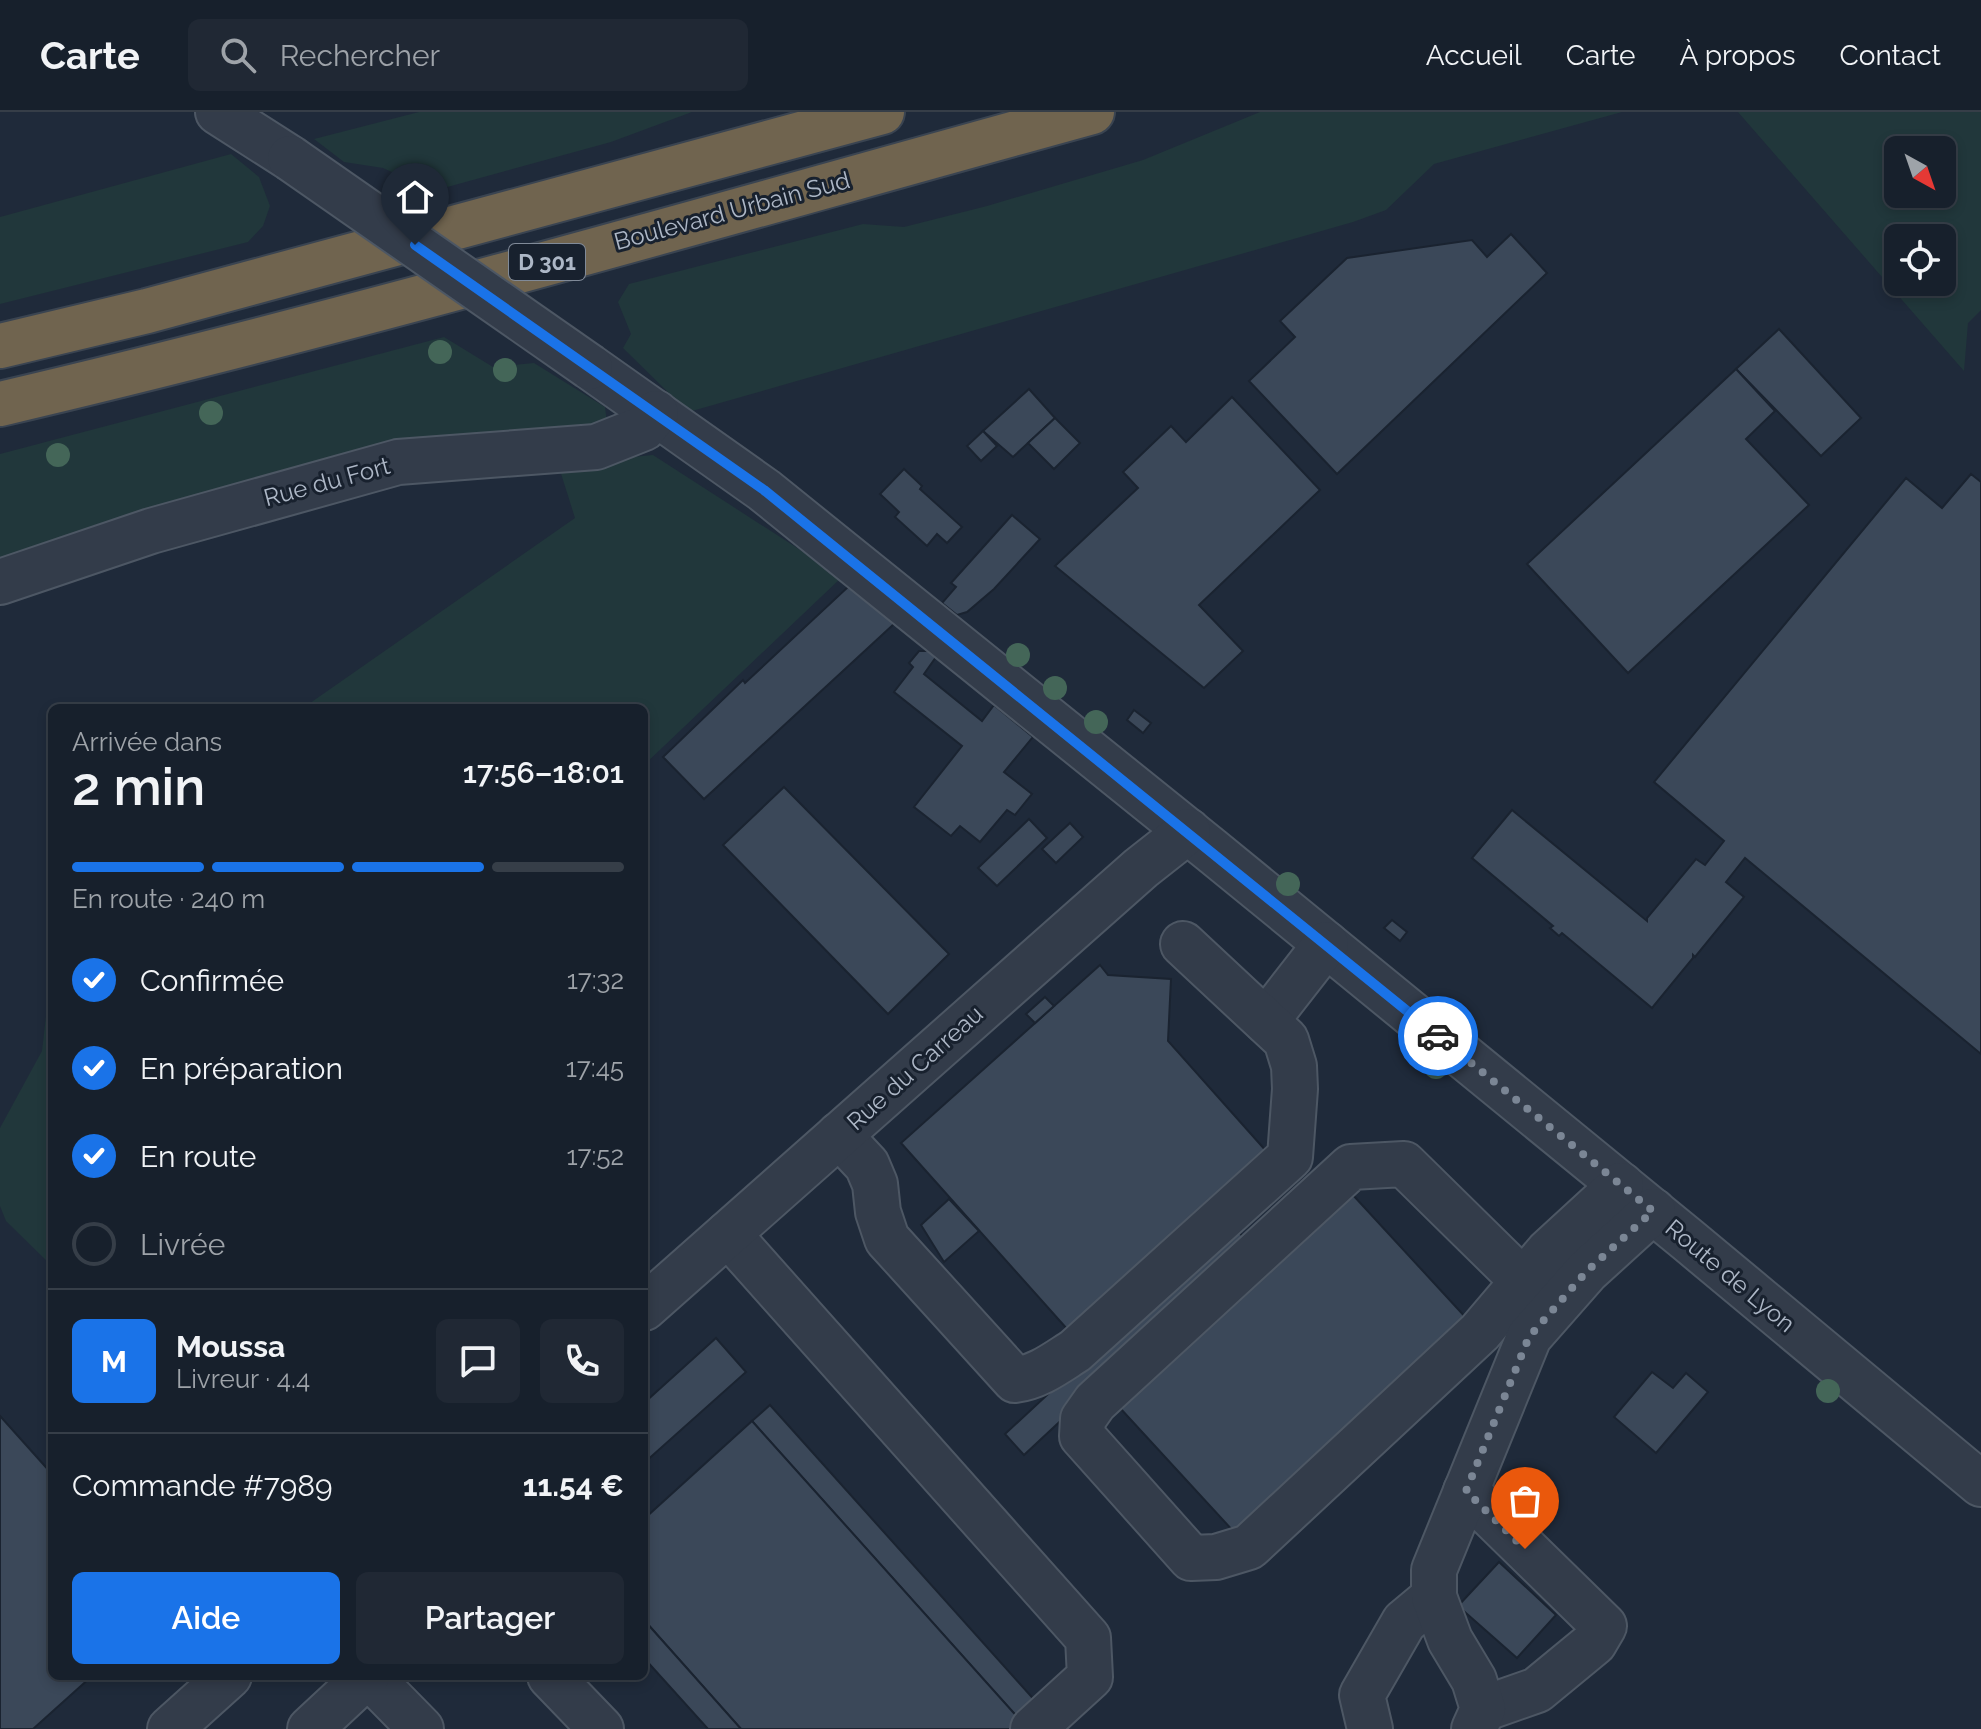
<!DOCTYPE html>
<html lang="fr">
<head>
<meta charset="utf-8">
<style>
	:root { --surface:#17202c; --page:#202834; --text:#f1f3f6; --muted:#9ea3a9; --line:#363e48; --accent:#1a73e8 }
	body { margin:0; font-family:Raleway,sans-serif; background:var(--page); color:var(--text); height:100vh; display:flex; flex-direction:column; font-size:30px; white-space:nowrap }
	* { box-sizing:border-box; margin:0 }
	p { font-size:26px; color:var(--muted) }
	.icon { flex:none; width:44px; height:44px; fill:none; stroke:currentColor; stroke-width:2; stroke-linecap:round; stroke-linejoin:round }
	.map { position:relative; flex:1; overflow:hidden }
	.side { position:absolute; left:48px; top:592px; width:600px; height:976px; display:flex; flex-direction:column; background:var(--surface); border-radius:12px; box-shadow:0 4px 12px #0003,0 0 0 2px var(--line) }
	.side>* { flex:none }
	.needle { width:52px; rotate:140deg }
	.fabs { position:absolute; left:1884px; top:24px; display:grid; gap:16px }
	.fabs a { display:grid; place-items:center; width:72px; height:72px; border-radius:12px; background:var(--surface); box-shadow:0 4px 12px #0003,0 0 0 2px var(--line); font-size:40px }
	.pin { position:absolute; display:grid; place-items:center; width:68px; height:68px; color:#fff; margin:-82px -34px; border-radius:50% 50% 50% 0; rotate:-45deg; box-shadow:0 0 8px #0007 }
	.pin .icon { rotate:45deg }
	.courier { position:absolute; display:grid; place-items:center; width:80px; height:80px; margin:-40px; border:6px solid #1a73e8; border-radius:50%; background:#fff; color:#222; box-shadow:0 2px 10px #0007 }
	.summary em { font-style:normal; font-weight:600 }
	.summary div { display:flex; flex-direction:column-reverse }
	.summary { display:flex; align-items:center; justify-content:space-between; height:136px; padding:0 24px }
	h1 { font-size:52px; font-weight:600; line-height:60px }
	.bar { display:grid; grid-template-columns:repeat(4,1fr); gap:12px 8px; align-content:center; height:96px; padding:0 24px }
	.bar i { height:10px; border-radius:6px; background:var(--line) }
	.bar .current { background:var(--accent) }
	.bar p { grid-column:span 4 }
	.line { display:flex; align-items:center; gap:20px; padding:0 24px; border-top:2px solid var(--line) }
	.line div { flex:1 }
	.round { display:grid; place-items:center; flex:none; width:84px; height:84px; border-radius:12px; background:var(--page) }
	ol { padding:0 24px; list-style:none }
	li { display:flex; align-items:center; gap:24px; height:88px }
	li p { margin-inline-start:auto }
	li .icon { padding:8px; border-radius:50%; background:var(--accent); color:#fff; stroke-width:4 }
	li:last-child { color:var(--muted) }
	li i { width:44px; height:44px; border:4px solid var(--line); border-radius:50% }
	.cta { display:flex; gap:16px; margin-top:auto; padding:16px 24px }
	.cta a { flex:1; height:92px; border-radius:12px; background:var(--accent); color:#fff; font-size:32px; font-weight:600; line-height:92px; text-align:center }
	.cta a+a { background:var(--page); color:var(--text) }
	header { display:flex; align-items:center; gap:48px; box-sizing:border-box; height:112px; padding:0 40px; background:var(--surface); border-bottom:2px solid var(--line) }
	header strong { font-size:38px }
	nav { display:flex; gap:44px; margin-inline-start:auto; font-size:28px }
	.search { width:560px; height:72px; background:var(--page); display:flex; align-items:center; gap:20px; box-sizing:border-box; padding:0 28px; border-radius:12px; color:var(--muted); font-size:30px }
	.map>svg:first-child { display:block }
</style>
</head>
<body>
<header>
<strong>Carte</strong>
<div class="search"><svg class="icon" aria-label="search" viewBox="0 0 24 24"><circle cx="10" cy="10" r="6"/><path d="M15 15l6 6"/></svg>Rechercher</div>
<nav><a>Accueil</a><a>Carte</a><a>À propos</a><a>Contact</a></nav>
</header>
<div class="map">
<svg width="1981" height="1617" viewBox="0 0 1981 1617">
	<rect width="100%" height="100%" fill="#1f2a3a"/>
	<g fill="#21373b" fill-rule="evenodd">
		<path d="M419,0H692L611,30L433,79L383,56L344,50L314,27Z"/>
		<path d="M1260,0H1622L1434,52L1386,98L1353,110L692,299L676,288L623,236L631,222L618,190L629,172L863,112L904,115L987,94L1143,48Z"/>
		<path d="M1738,0H1981V198L1968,211L1964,259ZM1898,38H1942V82H1898ZM1898,126H1942V170H1898Z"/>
		<path d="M231,42L259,65L270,94L263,114L248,130L0,192V105Z"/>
		<path d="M444,225L493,255L534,251L605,295L608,318L0,455V342Z"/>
		<path d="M653,343L842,465L644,653V596H303L575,406L558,352Z"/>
		<path d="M52,851V1154L6,1109L0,1094V1016L42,939Z"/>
	</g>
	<g fill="#3b4859" stroke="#1a2330" stroke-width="2">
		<path d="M1511,122L1547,161L1337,362L1249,269L1295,225L1280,209L1347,146L1472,128L1487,145Z"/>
		<path d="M1779,217L1861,306L1821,344L1736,257Z"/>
		<path d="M1736,257L1775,299L1746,327L1809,393L1628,561L1527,452Z"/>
		<path d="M1029,277L1055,306L1013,345L983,319Z"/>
		<path d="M1232,285L1320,378L1199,493L1243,539L1204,576L1055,454L1138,376L1123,360L1171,314L1186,330Z"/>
		<path d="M1055,306L1080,331L1054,357L1028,331Z"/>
		<path d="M983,319L997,334L981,349L967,334Z"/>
		<path d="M904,357L922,374L920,377L962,415L947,431L937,422L927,434L895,405L899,400L880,382Z"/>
		<path d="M1971,362L1981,370V942L1745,746L1726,770L1744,785L1695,845L1693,843V846L1652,896L1562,821L1559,824L1550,816L1553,814L1472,746L1512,698L1647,809V806L1696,747L1705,753L1724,729L1654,670L1906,366L1942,396Z"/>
		<path d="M1012,403L1040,427L994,477L967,500L957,503L942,491L956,475L951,471Z"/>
		<path d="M849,474L895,511L704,687L663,645L743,568L745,571Z"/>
		<path d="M919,539H928L936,545L924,562L982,609L994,593L1033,625L1004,660L1032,682L1015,703L1007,698L980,730L960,714L951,724L914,695L962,634L894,580L913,555L909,551Z"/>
		<path d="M1134,598L1151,611L1143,621L1127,608Z"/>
		<path d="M784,675L949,842L888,902L723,733Z"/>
		<path d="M1029,707L1047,726L997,774L978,756Z"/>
		<path d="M1070,711L1083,725L1056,751L1042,737Z"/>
		<path d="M1392,808L1407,820L1400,829L1384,816Z"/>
		<path d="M1100,853L1108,863L1171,867L1168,929L1267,1040L1068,1218L901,1031Z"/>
		<path d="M1045,885L1054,894L1035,911L1026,902Z"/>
		<path d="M1352,1082L1468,1208L1235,1421L1120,1296Z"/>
		<path d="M949,1087L979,1119L944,1150L921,1113Z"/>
		<path d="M1231,1112L1250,1132L1024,1343L1005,1322Z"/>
		<path d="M716,1226L746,1260L644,1351V1291Z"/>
		<path d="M1652,1260L1673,1276L1686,1261L1708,1280L1656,1341L1614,1305Z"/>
		<path d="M770,1293L1038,1592L1020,1608L752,1309Z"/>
		<path d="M0,1304L52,1362V1564H92L33,1617H0Z"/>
		<path d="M752,1309L1020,1608L1010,1617H741L644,1508V1407Z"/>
		<path d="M1499,1450L1556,1503L1517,1546L1458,1494Z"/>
		<path d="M644,1508L741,1617H708L644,1546Z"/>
	</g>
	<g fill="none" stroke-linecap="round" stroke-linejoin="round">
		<defs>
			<g id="minor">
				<path d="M218,0L290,46"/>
				<path d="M590,255L764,378L1211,738L1688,1128L1981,1372"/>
				<path d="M0,470L151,419L398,350L596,335L644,316L656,301"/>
				<path d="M1266,909L1326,832"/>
				<path d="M839,1023L867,1053L875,1072L878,1100L887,1127L1015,1268C1038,1265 1056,1251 1075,1239L1290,1045L1295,977L1294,954L1286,928L1183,832"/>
				<path d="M728,1122L1088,1526L1090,1565L1033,1617"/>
				<path d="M1523,1169L1404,1052L1351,1055L1095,1290L1083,1307L1082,1324L1191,1446L1216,1445L1249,1435L1480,1220L1548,1140L1621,1073"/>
				<path d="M644,1196L1141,756L1188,719"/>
				<path d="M1466,1379L1604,1514L1594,1531L1537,1578L1483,1597"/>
				<path d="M369,1564L421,1617"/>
				<path d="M550,1564L601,1617"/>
				<path d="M170,1617L229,1564"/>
				<path d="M310,1617L367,1564"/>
				<path d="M1370,1617L1362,1583L1404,1510L1434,1485"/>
				<path d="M1474,1617L1483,1597L1474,1568L1450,1528L1434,1485V1458L1529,1225L1587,1159L1653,1099"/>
			</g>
			<g id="highway">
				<path d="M0,234L147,199L882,0"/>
				<path d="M0,292C367,206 729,100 1092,0"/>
			</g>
		</defs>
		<use href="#minor" stroke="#4d5764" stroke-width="48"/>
		<use href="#highway" stroke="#3a4451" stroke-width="48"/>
		<use href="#minor" stroke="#333c4a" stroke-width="44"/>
		<use href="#highway" stroke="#70644f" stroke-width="44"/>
		<defs>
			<path id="minor-bridge" d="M290,46L590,255"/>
		</defs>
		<use href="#minor-bridge" stroke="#4d5764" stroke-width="48" stroke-linecap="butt"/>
		<use href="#minor-bridge" stroke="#333c4a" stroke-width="44"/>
	</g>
	<g fill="#446658">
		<circle cx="440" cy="240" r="12"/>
		<circle cx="505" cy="258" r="12"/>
		<circle cx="211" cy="301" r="12"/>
		<circle cx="58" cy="343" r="12"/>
		<circle cx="1018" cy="543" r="12"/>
		<circle cx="1055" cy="576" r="12"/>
		<circle cx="1096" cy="610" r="12"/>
		<circle cx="1288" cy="772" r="12"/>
		<circle cx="1436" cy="955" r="12"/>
		<circle cx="1828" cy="1279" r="12"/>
	</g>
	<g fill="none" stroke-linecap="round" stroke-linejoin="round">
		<path stroke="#7b8695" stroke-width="8" stroke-dasharray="0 14.4" d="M1438,924L1653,1099L1587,1159L1529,1225L1466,1379L1525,1437"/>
		<path stroke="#1a73e8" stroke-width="10" d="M415,133L764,378L1438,924"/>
	</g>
	<g text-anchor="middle" stroke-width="6" stroke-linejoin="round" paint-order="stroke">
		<rect fill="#18212e" stroke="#808a98" stroke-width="2" x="509" y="132" width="76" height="36" rx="6"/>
		<g font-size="22" font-weight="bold" fill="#adb7c6">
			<text x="547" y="158">D 301</text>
		</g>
		<g font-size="24" fill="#adb7c6" stroke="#18212e">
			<text transform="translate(732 99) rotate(-15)" y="8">Boulevard Urbain Sud</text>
			<text transform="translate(327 370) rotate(-15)" y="8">Rue du Fort</text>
			<text transform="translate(915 956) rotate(-42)" y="8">Rue du Carreau</text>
			<text transform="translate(1730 1164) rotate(40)" y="8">Route de Lyon</text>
		</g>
	</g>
</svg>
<div class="fabs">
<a><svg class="needle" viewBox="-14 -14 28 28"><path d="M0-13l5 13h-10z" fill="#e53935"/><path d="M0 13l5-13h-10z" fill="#9ea3a9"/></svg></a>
<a><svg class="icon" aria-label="locate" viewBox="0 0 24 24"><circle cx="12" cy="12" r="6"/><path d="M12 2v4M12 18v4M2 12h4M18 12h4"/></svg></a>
</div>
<div class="pin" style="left:1525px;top:1437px;background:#ea580c"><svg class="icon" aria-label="bag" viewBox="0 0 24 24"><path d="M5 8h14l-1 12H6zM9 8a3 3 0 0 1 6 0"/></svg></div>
<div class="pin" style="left:415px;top:133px;background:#1f2937"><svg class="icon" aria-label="home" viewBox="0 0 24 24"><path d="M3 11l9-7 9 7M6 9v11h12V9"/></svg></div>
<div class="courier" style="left:1438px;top:924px"><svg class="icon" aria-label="car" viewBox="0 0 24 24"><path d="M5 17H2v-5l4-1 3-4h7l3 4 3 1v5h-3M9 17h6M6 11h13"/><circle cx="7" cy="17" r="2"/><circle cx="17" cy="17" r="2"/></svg></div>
<section class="side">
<div class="summary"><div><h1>2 min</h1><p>Arrivée dans</p></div><em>17:56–18:01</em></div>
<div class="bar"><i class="current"></i><i class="current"></i><i class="current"></i><i></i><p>En route · 240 m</p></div>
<ol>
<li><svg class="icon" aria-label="check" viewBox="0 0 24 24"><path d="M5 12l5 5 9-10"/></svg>Confirmée<p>17:32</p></li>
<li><svg class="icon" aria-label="check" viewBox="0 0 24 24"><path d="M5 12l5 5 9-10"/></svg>En préparation<p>17:45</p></li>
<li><svg class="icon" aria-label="check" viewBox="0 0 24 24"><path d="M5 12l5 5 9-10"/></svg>En route<p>17:52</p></li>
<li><i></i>Livrée</li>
</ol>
<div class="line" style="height:144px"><b class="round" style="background:var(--accent);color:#fff">M</b><div><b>Moussa</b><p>Livreur · 4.4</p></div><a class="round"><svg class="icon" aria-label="chat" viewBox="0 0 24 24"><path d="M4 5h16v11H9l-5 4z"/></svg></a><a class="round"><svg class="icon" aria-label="phone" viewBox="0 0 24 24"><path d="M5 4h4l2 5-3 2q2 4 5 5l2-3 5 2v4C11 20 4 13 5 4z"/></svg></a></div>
<div class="line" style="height:104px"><div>Commande #7989</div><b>11.54 €</b></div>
<div class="cta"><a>Aide</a><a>Partager</a></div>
</section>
</div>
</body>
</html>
